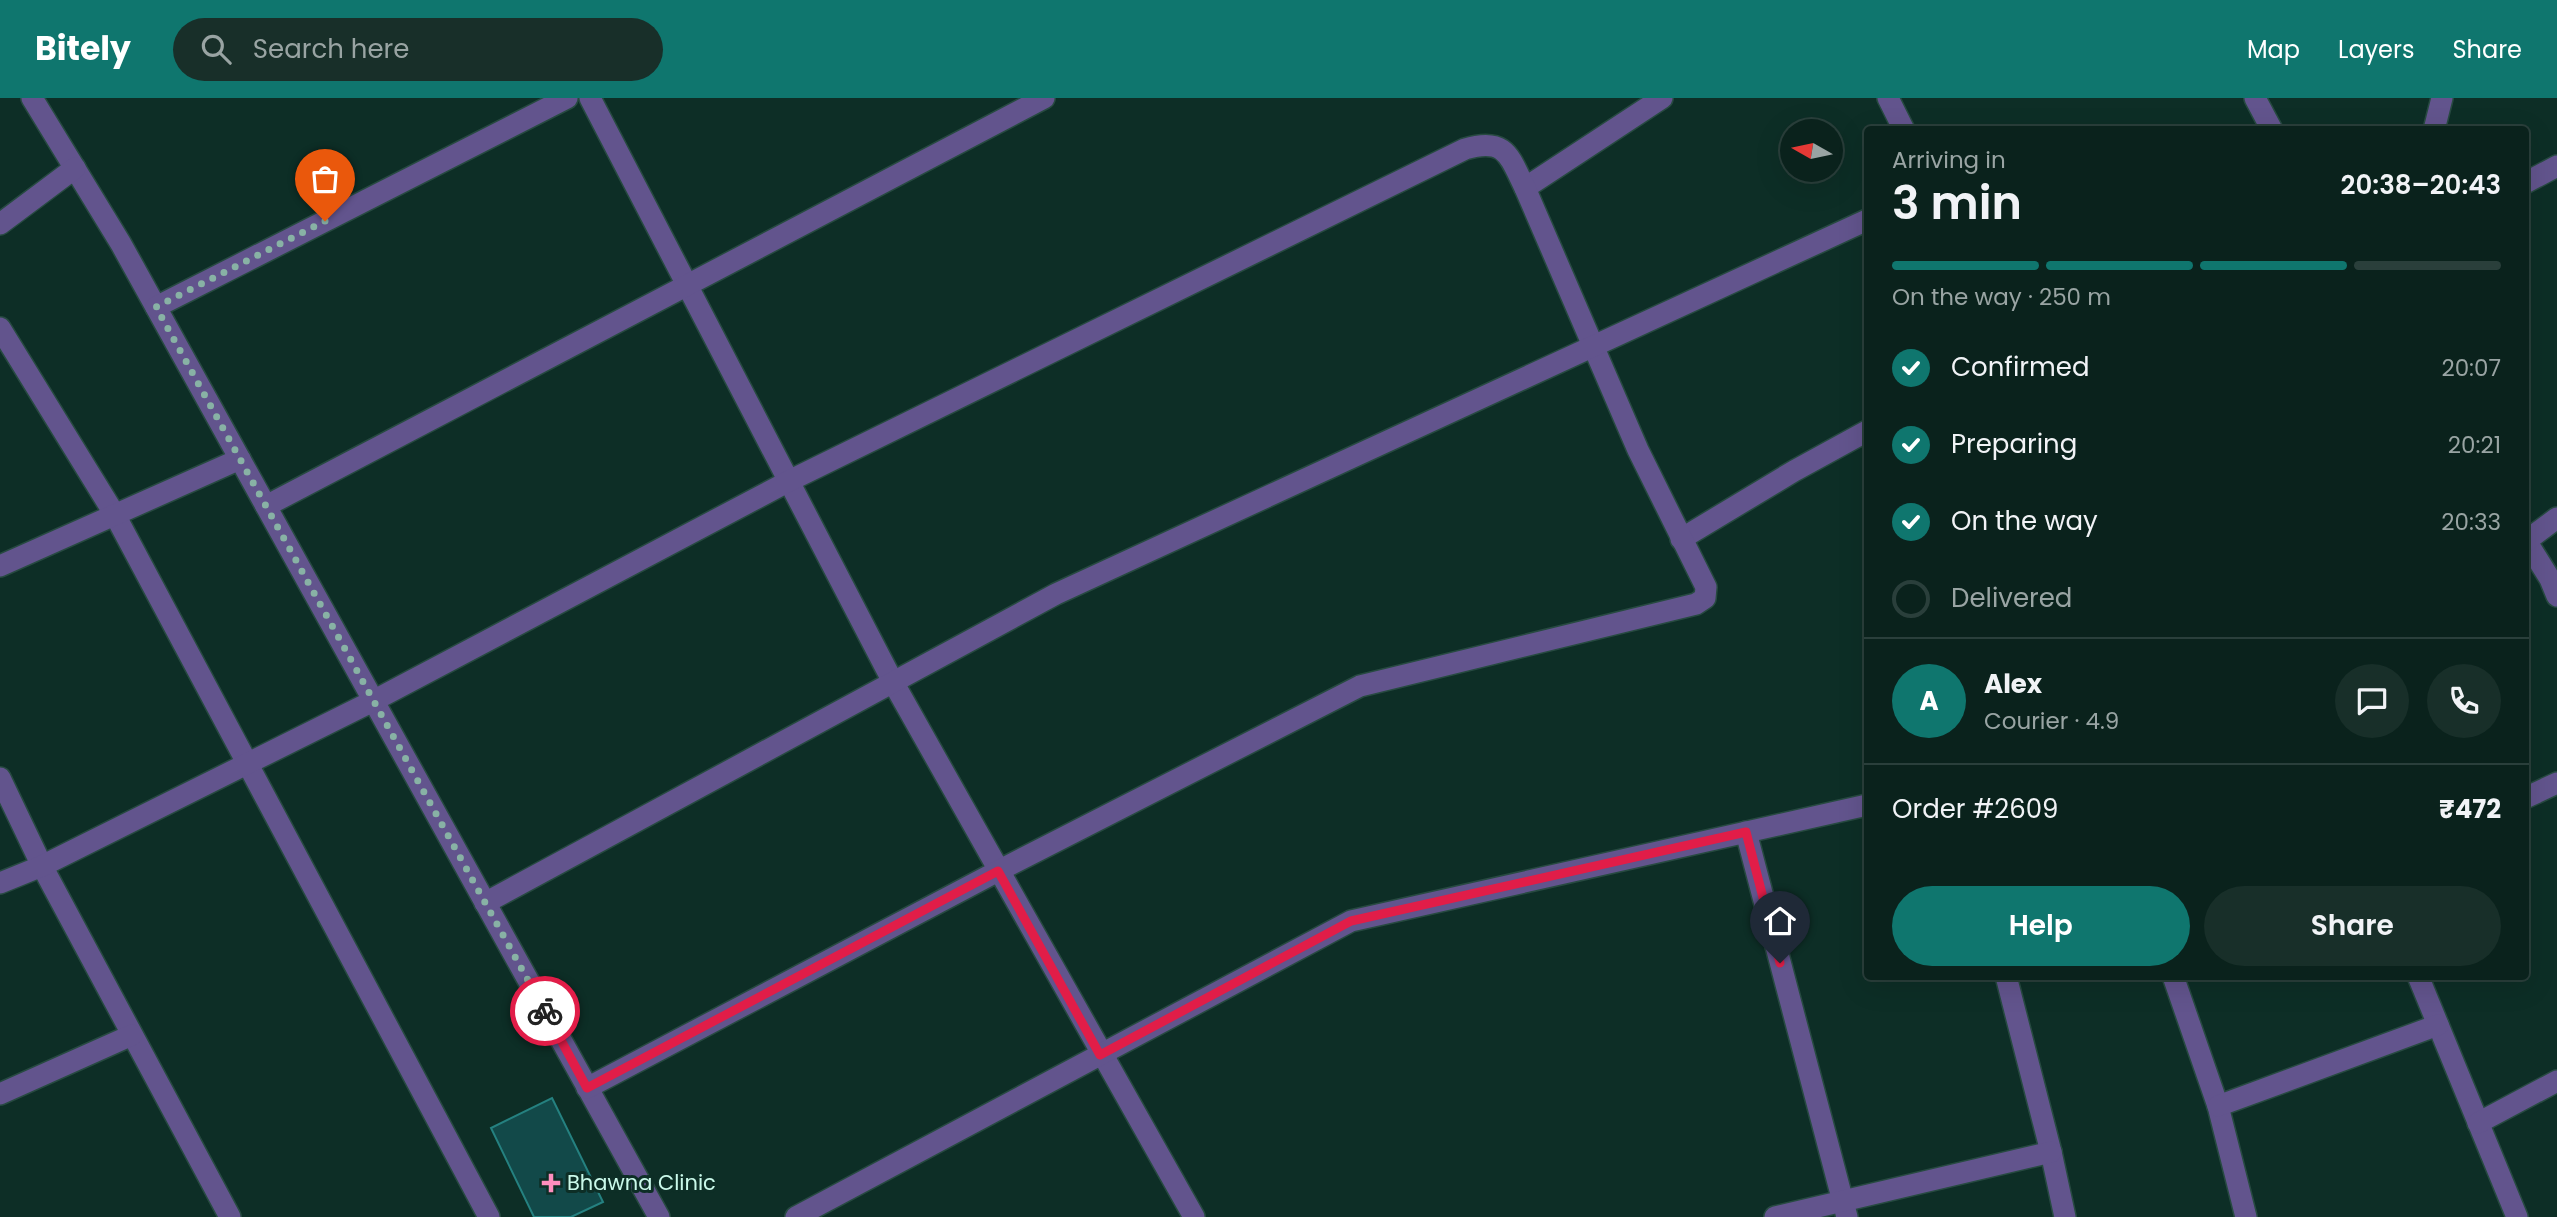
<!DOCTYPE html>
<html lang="en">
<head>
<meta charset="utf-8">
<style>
	:root { --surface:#0a221c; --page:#182f29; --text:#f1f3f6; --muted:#99a4a3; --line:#2a3f3b; --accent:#0f766e }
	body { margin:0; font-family:Poppins,sans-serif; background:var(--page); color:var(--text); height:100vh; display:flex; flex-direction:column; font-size:26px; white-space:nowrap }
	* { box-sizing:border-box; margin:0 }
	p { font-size:23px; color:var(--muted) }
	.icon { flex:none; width:38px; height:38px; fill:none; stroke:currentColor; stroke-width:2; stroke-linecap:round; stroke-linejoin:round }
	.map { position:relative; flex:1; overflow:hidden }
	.drawer { position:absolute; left:1864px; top:28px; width:665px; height:854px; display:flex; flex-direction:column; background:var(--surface); border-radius:7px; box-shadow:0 7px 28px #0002,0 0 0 2px var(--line) }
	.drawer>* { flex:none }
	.needle { width:46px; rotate:279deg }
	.fabs { position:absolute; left:1780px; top:21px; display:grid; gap:14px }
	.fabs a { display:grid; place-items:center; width:63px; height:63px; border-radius:50%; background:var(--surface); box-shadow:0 7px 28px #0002,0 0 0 2px var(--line); font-size:35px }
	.pin { position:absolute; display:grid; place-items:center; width:60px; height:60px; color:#fff; margin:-72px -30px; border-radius:50% 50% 50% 0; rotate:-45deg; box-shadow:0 0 7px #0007 }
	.pin .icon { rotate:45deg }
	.courier { position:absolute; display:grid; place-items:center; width:70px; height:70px; margin:-35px; border:5px solid #e11d48; border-radius:50%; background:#fff; color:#222; box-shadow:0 2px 9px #0007 }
	.head em { font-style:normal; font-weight:600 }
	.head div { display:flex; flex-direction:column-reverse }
	.head { display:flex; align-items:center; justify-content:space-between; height:119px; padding:0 28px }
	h1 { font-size:46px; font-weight:600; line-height:52px }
	.bar { display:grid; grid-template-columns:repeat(4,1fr); gap:10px 7px; align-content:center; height:84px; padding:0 28px }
	.bar i { height:9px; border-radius:5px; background:var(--line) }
	.bar .current { background:var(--accent) }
	.bar p { grid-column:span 4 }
	.line { display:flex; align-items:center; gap:18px; padding:0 28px; border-top:2px solid var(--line) }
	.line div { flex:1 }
	.round { display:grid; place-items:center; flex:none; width:74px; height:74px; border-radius:37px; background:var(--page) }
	ol { padding:0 28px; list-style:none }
	li { display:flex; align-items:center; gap:21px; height:77px }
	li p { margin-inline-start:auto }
	li .icon { padding:7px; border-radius:50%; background:var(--accent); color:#fff; stroke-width:4 }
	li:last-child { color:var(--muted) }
	li i { width:38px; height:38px; border:4px solid var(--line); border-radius:50% }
	.cta { display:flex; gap:14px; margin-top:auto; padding:14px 28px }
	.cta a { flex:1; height:80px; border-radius:42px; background:var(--accent); color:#fff; font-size:28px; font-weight:600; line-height:80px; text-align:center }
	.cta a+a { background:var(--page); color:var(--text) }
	header { display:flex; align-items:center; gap:42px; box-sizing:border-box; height:98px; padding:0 35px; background:var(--accent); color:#fff }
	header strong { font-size:33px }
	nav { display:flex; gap:38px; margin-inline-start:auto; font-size:24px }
	.search { width:490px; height:63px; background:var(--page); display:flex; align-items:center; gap:18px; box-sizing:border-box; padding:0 24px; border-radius:38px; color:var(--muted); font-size:26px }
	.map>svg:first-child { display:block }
</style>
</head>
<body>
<header>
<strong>Bitely</strong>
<div class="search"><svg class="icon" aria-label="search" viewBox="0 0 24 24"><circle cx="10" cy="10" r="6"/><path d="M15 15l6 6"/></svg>Search here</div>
<nav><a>Map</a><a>Layers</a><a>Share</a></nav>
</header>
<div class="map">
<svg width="2557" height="1119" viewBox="0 0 2557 1119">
	<rect width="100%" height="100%" fill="#0d2e26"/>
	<path fill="#124949" stroke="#258180" stroke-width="2" d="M552,1000L603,1104L571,1119H534L491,1030Z"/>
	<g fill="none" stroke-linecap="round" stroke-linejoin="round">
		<defs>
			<g id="street">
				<path d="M32,0L121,146L659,1119"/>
				<path d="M590,0L893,584L1194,1119"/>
				<path d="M1888,0L1904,32"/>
				<path d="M2255,0L2272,32"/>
				<path d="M2434,32L2442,0"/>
				<path d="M2525,85L2557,68"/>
				<path d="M1525,90L1662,0"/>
				<path d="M0,126L75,70"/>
				<path d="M156,209L567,0"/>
				<path d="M0,230L115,417L489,1119"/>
				<path d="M266,408L1044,0"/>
				<path d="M1681,441L1794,373L1867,333"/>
				<path d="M2525,441L2550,481L2557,498"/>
				<path d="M2526,443L2557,420"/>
				<path d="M0,468L240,361"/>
				<path d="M0,680L42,768L230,1119"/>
				<path d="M2525,700L2557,685"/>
				<path d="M1746,734L1847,1119"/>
				<path d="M0,785L42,768L373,603L791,382L1465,51C1506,39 1509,58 1525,90L1638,352L1706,489L1705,500L1696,506L1360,588L998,773L587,990"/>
				<path d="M485,805L1056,496L1867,122"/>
				<path d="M2006,878L2051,1054L2065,1119"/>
				<path d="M2173,878L2218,1008L2246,1119"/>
				<path d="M2418,878L2517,1119"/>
				<path d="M0,996L132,937"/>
				<path d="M2218,1008L2438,927"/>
				<path d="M2478,1025L2557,983"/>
				<path d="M796,1119L1351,823L1867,707"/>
				<path d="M1775,1119L2051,1054"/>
			</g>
		</defs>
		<use href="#street" stroke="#274a41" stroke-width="24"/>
		<use href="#street" stroke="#62548d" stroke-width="21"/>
	</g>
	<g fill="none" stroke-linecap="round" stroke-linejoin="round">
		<path stroke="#88b2a5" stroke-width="7" stroke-dasharray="0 12.6" d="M325,123L156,209L545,913"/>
		<path stroke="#e11d48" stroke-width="9" d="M545,913L587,990L998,773L1100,957L1351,823L1746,734L1780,865"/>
	</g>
	<path fill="#fe8ebe" stroke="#0d2e26" stroke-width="2.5" d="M547.5 1074.5h7v7h7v7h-7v7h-7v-7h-7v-7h7z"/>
	<g text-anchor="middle" stroke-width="6" stroke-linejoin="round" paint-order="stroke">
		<g font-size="21" fill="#caf9ea" stroke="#0d2e26" text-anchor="start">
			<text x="567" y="1092">Bhawna Clinic</text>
		</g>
	</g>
</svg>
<div class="fabs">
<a><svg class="needle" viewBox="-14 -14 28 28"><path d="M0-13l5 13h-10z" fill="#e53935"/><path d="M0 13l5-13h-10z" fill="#99a4a3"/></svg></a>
</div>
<div class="pin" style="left:325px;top:123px;background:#ea580c"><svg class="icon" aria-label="bag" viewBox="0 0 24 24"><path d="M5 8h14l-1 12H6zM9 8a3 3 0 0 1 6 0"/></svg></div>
<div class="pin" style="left:1780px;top:865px;background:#1f2937"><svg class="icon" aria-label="home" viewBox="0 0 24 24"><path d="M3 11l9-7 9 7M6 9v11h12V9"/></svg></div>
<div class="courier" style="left:545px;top:913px"><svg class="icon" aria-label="bike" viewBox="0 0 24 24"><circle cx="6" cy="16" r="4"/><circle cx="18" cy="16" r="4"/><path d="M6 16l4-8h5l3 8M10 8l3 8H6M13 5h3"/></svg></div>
<section class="drawer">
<div class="head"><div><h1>3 min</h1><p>Arriving in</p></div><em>20:38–20:43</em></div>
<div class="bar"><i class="current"></i><i class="current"></i><i class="current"></i><i></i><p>On the way · 250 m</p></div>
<ol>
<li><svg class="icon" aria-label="check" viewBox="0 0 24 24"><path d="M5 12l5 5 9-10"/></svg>Confirmed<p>20:07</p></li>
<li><svg class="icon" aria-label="check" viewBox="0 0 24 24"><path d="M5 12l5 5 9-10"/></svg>Preparing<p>20:21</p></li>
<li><svg class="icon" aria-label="check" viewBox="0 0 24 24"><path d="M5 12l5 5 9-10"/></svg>On the way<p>20:33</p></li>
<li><i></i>Delivered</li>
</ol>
<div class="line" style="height:126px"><b class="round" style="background:var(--accent);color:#fff">A</b><div><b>Alex</b><p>Courier · 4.9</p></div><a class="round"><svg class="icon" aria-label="chat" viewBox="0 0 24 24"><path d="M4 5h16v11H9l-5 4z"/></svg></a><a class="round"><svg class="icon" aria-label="phone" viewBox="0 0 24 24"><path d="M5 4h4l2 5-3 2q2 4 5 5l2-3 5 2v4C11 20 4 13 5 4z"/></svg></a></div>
<div class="line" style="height:91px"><div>Order #2609</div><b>₹472</b></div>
<div class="cta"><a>Help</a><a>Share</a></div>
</section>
</div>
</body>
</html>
